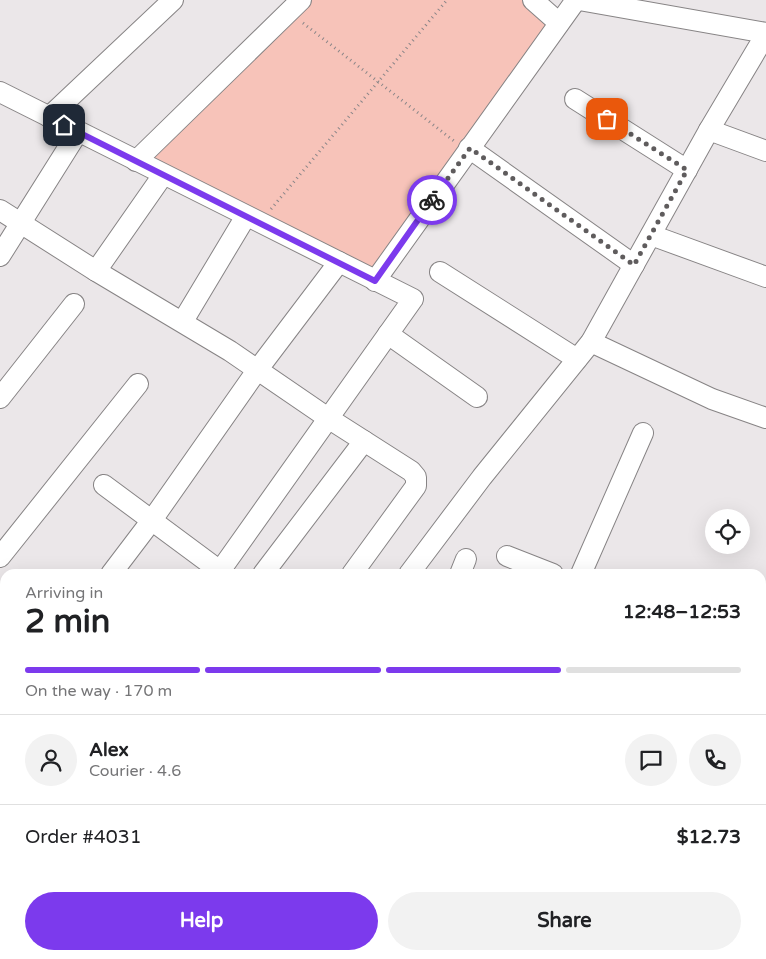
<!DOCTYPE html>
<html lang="en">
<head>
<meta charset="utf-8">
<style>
	:root { --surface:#fff; --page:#f2f2f2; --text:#202124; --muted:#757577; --line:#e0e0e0; --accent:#7c3aed }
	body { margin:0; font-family:"Varela Round",sans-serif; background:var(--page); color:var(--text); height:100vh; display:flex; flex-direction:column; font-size:19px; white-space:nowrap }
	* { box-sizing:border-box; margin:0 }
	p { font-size:16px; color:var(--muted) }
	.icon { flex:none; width:28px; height:28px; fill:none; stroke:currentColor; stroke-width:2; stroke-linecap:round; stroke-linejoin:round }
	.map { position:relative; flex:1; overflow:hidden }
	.sheet { position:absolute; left:0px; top:569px; width:766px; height:391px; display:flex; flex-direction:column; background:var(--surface); border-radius:15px 15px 0 0; box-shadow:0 5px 20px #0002 }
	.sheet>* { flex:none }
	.tools { position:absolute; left:705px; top:509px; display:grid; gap:10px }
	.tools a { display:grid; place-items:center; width:45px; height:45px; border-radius:50%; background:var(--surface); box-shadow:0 5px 20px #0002; font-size:25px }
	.pin { position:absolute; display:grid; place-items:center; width:42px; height:42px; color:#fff; margin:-21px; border-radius:10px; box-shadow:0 2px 8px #0006 }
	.courier { position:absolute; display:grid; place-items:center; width:50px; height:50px; margin:-25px; border:4px solid #7c3aed; border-radius:50%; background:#fff; color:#222; box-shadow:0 1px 6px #0007 }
	.summary em { font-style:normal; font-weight:800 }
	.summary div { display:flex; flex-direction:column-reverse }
	.summary { display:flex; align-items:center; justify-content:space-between; height:85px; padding:0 25px }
	h1 { font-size:32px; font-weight:800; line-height:38px }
	.bar { display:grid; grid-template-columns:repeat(4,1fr); gap:8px 5px; align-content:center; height:60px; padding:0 25px }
	.bar i { height:6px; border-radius:4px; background:var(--line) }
	.bar .active { background:var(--accent) }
	.bar p { grid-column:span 4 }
	.line { display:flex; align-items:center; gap:12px; padding:0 25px; border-top:1px solid var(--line) }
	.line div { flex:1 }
	.round { display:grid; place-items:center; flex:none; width:52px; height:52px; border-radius:26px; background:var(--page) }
	.action { display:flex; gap:10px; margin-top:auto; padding:10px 25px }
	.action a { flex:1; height:58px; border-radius:30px; background:var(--accent); color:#fff; font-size:20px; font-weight:800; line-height:58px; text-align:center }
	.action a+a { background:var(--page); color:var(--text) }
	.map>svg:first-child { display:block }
</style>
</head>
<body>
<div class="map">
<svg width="766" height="959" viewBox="0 0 766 959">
	<rect width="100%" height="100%" fill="#ebe7e9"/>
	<path fill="#f7c3b9" d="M295,0H533L559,23L375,281L136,161Z"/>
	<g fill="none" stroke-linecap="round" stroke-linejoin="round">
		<defs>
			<g id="minor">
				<path d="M533,0L559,23"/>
				<path d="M579,0L766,33"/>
				<path d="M0,92L413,299L220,571L104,485"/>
				<path d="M575,99L687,170"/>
				<path d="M49,117L173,0"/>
				<path d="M709,130L766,151"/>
				<path d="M469,148L634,265"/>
				<path d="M136,161L301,0"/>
				<path d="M0,210L96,271L230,351L328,418L411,471L416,477V486L352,574"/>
				<path d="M651,235L766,277"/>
				<path d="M0,256L78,132"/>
				<path d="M96,271L163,175"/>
				<path d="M440,272L577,359"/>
				<path d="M375,281L576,0"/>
				<path d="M183,321L246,216"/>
				<path d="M388,334L477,397"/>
				<path d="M591,342L712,399L766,418"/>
				<path d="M0,398L74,304"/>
				<path d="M507,556L553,574"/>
				<path d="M0,557L138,384"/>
				<path d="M111,574L152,520L258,369L339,262"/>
				<path d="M263,574L364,441"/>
				<path d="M409,574L482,477L591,342L709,130L766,34"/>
				<path d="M460,574L466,559"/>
				<path d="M581,574L643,433"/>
				<path d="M0,710L5,712"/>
				<path d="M761,788L766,789"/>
				<path d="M761,916L766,918"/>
				<path d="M500,955L507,959"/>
				<path d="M631,955L640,959"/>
				<path d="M119,959L122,955"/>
			</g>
			<g id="major">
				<path d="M0,801L5,810"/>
				<path d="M0,858L5,868"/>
				<path d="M52,955L54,959"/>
				<path d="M82,955L85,959"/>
			</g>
		</defs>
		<use href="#minor" stroke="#878485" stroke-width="22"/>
		<use href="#major" stroke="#878485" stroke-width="28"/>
		<g stroke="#8a8688" stroke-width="3" stroke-dasharray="1 4" stroke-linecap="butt">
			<path d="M303,23L454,141"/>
			<path d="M271,209L447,0"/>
		</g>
		<use href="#minor" stroke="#fff" stroke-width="20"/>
		<use href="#major" stroke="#fff" stroke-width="25"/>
	</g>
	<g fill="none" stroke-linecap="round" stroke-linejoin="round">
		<path stroke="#5f5c5d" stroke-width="5" stroke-dasharray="0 9" d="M432,200L470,148L634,265L687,170L607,119"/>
		<path stroke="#7c3aed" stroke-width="6" d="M64,125L375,281L432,200"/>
	</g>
</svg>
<div class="tools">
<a><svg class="icon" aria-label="locate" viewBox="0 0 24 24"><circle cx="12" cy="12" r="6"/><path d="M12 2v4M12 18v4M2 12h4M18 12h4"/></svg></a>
</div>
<div class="pin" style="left:607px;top:119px;background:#ea580c"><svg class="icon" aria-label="bag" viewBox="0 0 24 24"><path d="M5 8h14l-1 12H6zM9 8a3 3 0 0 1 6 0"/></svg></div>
<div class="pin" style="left:64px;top:125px;background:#1f2937"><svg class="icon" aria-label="home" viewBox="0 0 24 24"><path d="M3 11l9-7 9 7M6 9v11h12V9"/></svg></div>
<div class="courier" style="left:432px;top:200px"><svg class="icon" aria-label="bike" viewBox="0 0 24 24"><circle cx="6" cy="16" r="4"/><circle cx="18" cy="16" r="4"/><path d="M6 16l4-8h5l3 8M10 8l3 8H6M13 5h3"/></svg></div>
<section class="sheet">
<div class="summary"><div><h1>2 min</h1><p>Arriving in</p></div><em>12:48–12:53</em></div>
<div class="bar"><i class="active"></i><i class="active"></i><i class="active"></i><i></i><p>On the way · 170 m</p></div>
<div class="line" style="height:90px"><a class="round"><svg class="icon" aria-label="person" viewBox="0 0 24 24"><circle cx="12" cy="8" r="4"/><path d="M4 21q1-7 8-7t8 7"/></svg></a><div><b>Alex</b><p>Courier · 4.6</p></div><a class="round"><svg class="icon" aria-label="chat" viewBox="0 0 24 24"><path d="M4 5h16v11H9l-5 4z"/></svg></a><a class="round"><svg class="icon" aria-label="phone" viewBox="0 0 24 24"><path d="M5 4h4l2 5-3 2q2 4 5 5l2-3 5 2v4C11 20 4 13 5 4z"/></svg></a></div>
<div class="line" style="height:65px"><div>Order #4031</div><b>$12.73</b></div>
<div class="action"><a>Help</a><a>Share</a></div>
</section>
</div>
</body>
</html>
